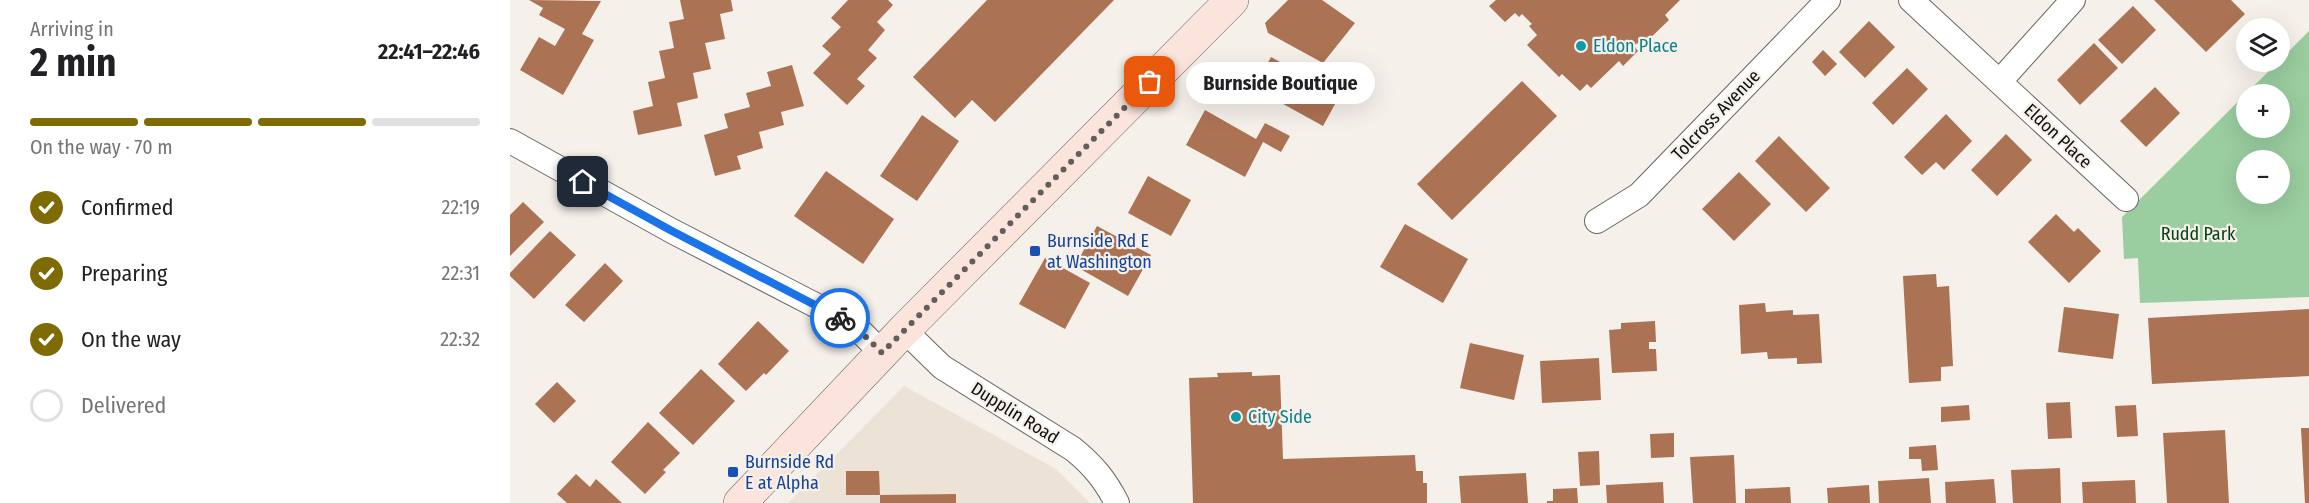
<!DOCTYPE html>
<html lang="en">
<head>
<meta charset="utf-8">
<style>
	:root { --surface:#fff; --page:#f2f2f2; --text:#202124; --muted:#757577; --line:#e0e0e0; --accent:#7e6b03 }
	body { margin:0; font-family:"Fira Sans Condensed",sans-serif; background:var(--page); color:var(--text); height:100vh; display:flex; flex-direction:column; font-size:22px; white-space:nowrap }
	* { box-sizing:border-box; margin:0 }
	p { font-size:20px; color:var(--muted) }
	.icon { flex:none; width:33px; height:33px; fill:none; stroke:currentColor; stroke-width:2; stroke-linecap:round; stroke-linejoin:round }
	.map { position:relative; flex:1; overflow:hidden }
	.side { display:flex; flex-direction:column; background:var(--surface); width:510px }
	.side>* { flex:none }
	.controls { position:absolute; left:1726px; top:18px; display:grid; gap:12px }
	.controls a { display:grid; place-items:center; width:54px; height:54px; border-radius:50%; background:var(--surface); box-shadow:0 6px 24px #0002; font-size:30px }
	.pin { position:absolute; display:grid; place-items:center; width:51px; height:51px; color:#fff; margin:-26px; border-radius:12px; box-shadow:0 3px 9px #0006 }
	.courier { position:absolute; display:grid; place-items:center; width:60px; height:60px; margin:-30px; border:4px solid #1a73e8; border-radius:50%; background:#fff; color:#222; box-shadow:0 2px 8px #0007 }
	.bubble { position:absolute; height:42px; border-radius:21px; background:var(--surface); box-shadow:0 6px 24px #0002; font-size:20px; font-weight:700; line-height:42px; text-align:center }
	.headline em { font-style:normal; font-weight:700 }
	.headline div { display:flex; flex-direction:column-reverse }
	.headline { display:flex; align-items:center; justify-content:space-between; height:102px; padding:0 30px }
	h1 { font-size:39px; font-weight:700; line-height:45px }
	.bar { display:grid; grid-template-columns:repeat(4,1fr); gap:9px 6px; align-content:center; height:72px; padding:0 30px }
	.bar i { height:8px; border-radius:4px; background:var(--line) }
	.bar .selected { background:var(--accent) }
	.bar p { grid-column:span 4 }
	ol { padding:0 30px; list-style:none }
	li { display:flex; align-items:center; gap:18px; height:66px }
	li p { margin-inline-start:auto }
	li .icon { padding:6px; border-radius:50%; background:var(--accent); color:#fff; stroke-width:4 }
	li:last-child { color:var(--muted) }
	li i { width:33px; height:33px; border:3px solid var(--line); border-radius:50% }
	main { display:flex; flex:1; min-height:0 }
	.map>svg:first-child { display:block }
</style>
</head>
<body>
<main>
<section class="side">
<div class="headline"><div><h1>2 min</h1><p>Arriving in</p></div><em>22:41–22:46</em></div>
<div class="bar"><i class="selected"></i><i class="selected"></i><i class="selected"></i><i></i><p>On the way · 70 m</p></div>
<ol>
<li><svg class="icon" aria-label="check" viewBox="0 0 24 24"><path d="M5 12l5 5 9-10"/></svg>Confirmed<p>22:19</p></li>
<li><svg class="icon" aria-label="check" viewBox="0 0 24 24"><path d="M5 12l5 5 9-10"/></svg>Preparing<p>22:31</p></li>
<li><svg class="icon" aria-label="check" viewBox="0 0 24 24"><path d="M5 12l5 5 9-10"/></svg>On the way<p>22:32</p></li>
<li><i></i>Delivered</li>
</ol>
</section>
<div class="map">
<svg width="1799" height="503" viewBox="0 0 1799 503">
	<rect width="100%" height="100%" fill="#f5f0ea"/>
	<path fill="#ede2d6" d="M394,386L546,469L580,503H278Z"/>
	<path fill="#9acd9f" fill-rule="evenodd" d="M1799,31V297L1630,303L1628,258L1614,259L1612,217ZM1737,94H1770V128H1737ZM1737,160H1770V194H1737Z"/>
	<g fill="#ac7254">
		<path d="M19,0L91,1L72,34L84,40L53,95L10,70L29,37L45,46L55,29L29,15L33,8Z"/>
		<path d="M170,0H221L223,11L210,14L215,39L195,43L201,69L183,73L188,98L167,103L172,126L128,135L123,111L143,106L138,82L155,78L149,51L164,48L159,22L174,19Z"/>
		<path d="M338,0H378L383,5L367,22L375,30L358,50L367,58L347,79L355,86L337,105L303,73L321,54L312,46L331,27L321,18Z"/>
		<path d="M477,0H604L485,122L462,100L445,118L403,77Z"/>
		<path d="M778,0H812L845,23L813,63L758,33L755,23Z"/>
		<path d="M986,0H1170L1155,15L1159,20L1131,47L1127,43L1124,46L1128,51L1113,66L1109,61L1081,88L1077,84L1070,91L1052,74L1049,77L1017,45L1027,35L1019,26L1022,24L1012,14L1009,17L1005,13L995,22L979,6Z"/>
		<path d="M1644,0H1721L1735,14L1696,52Z"/>
		<path d="M1623,6L1646,30L1612,64L1588,40Z"/>
		<path d="M1359,21L1385,47L1355,78L1329,52Z"/>
		<path d="M1584,43L1608,68L1570,105L1547,80Z"/>
		<path d="M1313,50L1327,64L1315,76L1302,62Z"/>
		<path d="M761,57L830,95L813,126L744,88Z"/>
		<path d="M282,65L294,106L271,112L274,125L249,132L253,148L227,156L231,169L205,176L194,135L218,128L214,114L240,107L236,93L261,86L257,72Z"/>
		<path d="M1397,68L1418,89L1383,125L1362,103Z"/>
		<path d="M1012,81L1047,116L942,220L907,184Z"/>
		<path d="M1645,87L1670,113L1636,147L1610,121Z"/>
		<path d="M695,110L746,139L755,123L780,136L771,152L753,142L735,177L676,145Z"/>
		<path d="M1436,114L1462,141L1434,170L1426,162L1412,175L1394,157Z"/>
		<path d="M412,115L449,141L407,201L370,176Z"/>
		<path d="M1496,134L1522,160L1487,196L1461,170Z"/>
		<path d="M1269,136L1320,188L1296,212L1245,161Z"/>
		<path d="M316,171L384,219L353,264L284,216Z"/>
		<path d="M1229,172L1261,204L1224,241L1192,209Z"/>
		<path d="M638,176L681,200L661,236L618,213Z"/>
		<path d="M13,202L34,222L0,256V215Z"/>
		<path d="M1546,214L1564,232L1568,228L1591,251L1559,283L1518,242Z"/>
		<path d="M895,224L958,259L933,303L870,267Z"/>
		<path d="M587,226L641,255L618,296L565,266Z"/>
		<path d="M40,231L66,255L24,299L0,276V273Z"/>
		<path d="M535,258L580,283L555,329L509,304Z"/>
		<path d="M95,263L113,281L74,322L55,305Z"/>
		<path d="M1426,274L1427,287L1439,286L1443,366L1431,367V381L1399,383L1393,276Z"/>
		<path d="M1255,303L1256,312L1283,310V315L1309,314L1312,363L1287,364V358L1258,359L1257,352L1231,354L1229,305Z"/>
		<path d="M1554,307L1609,314L1603,359L1548,352Z"/>
		<path d="M1799,309V376L1642,384L1638,318Z"/>
		<path d="M248,321L279,351L256,375L254,373L236,391L208,364Z"/>
		<path d="M1145,321L1146,342H1139V349H1146L1147,371L1102,373L1099,330L1111,329V323Z"/>
		<path d="M960,343L1014,355L1004,400L950,388Z"/>
		<path d="M1089,358L1091,400L1032,403L1030,361Z"/>
		<path d="M191,369L225,401L183,445L149,413Z"/>
		<path d="M742,372V376L770,375L773,459L905,455L906,471H913V483H917V503H683L679,378L708,377L707,373Z"/>
		<path d="M47,382L66,401L44,423L25,404Z"/>
		<path d="M1560,402L1562,438L1538,439L1536,403Z"/>
		<path d="M1459,405L1460,420L1431,422V407Z"/>
		<path d="M1626,405L1628,436L1607,437L1605,406Z"/>
		<path d="M138,422L170,453L153,470L156,472L135,494L101,462Z"/>
		<path d="M1791,428H1799V503H1795Z"/>
		<path d="M1715,430L1719,503H1657L1653,433Z"/>
		<path d="M1164,433V457L1141,458L1140,434Z"/>
		<path d="M1426,445L1428,470L1412,471L1411,459H1399V447Z"/>
		<path d="M1089,451L1090,485L1070,486L1068,452Z"/>
		<path d="M1224,455L1226,503H1183L1180,457Z"/>
		<path d="M1550,468L1551,503H1503L1501,470Z"/>
		<path d="M336,471H369L370,495H336Z"/>
		<path d="M1016,473L1018,503H951L949,476Z"/>
		<path d="M66,474L80,487L86,479L112,503H57L47,494Z"/>
		<path d="M1419,478L1421,503H1369L1368,481Z"/>
		<path d="M1484,479L1486,503H1436L1435,482Z"/>
		<path d="M1625,480L1626,503H1573L1572,482Z"/>
		<path d="M1153,482L1154,503H1097L1096,485Z"/>
		<path d="M1359,485L1360,503H1318L1317,488Z"/>
		<path d="M1280,487L1281,503H1235V489Z"/>
		<path d="M1067,488L1068,503H1037V501H1043V489Z"/>
		<path d="M446,494V503H370V495Z"/>
	</g>
	<g fill="none" stroke-linecap="round" stroke-linejoin="round">
		<defs>
			<g id="minor">
				<path d="M1401,0L1616,199"/>
				<path d="M1490,81L1563,0"/>
				<path d="M0,141L162,231L336,321L347,328L372,353"/>
				<path d="M1087,221L1129,195L1318,0"/>
				<path d="M394,330L432,367L563,449C584,466 595,480 607,503"/>
			</g>
			<path id="secondary" d="M230,503L394,330L722,0"/>
		</defs>
		<use href="#minor" stroke="#6a6661" stroke-width="26"/>
		<use href="#secondary" stroke="#6a6661" stroke-width="34"/>
		<use href="#minor" stroke="#fff" stroke-width="24"/>
		<use href="#secondary" stroke="#fae4db" stroke-width="33"/>
	</g>
	<g fill="none" stroke-linecap="round" stroke-linejoin="round">
		<path stroke="#615e5b" stroke-width="6" stroke-dasharray="0 10.8" d="M330,318L347,328L372,353L640,82"/>
		<path stroke="#1a73e8" stroke-width="8" d="M73,182L162,231L330,318"/>
	</g>
	<g fill="#0f9aa8" stroke="#f5f0ea" stroke-width="2">
		<circle cx="1071" cy="46" r="6"/>
		<circle cx="726" cy="417" r="6"/>
	</g>
	<g fill="#1a4fb4" stroke="#f5f0ea" stroke-width="2">
		<rect x="519" y="245" width="12" height="12" rx="3"/>
		<rect x="217" y="466" width="12" height="12" rx="3"/>
	</g>
	<g text-anchor="middle" stroke-width="4.5" stroke-linejoin="round" paint-order="stroke">
		<g font-size="18" fill="#0d838f" stroke="#f5f0ea" text-anchor="start">
			<text x="1083" y="52">Eldon Place</text>
			<text x="738" y="423">City Side</text>
		</g>
		<g font-size="18" fill="#11100e" stroke="#f5f0ea">
			<text transform="translate(1206 115) rotate(-46)" y="6">Tolcross Avenue</text>
			<text transform="translate(1548 136) rotate(43)" y="6">Eldon Place</text>
			<text transform="translate(505 413) rotate(32)" y="6">Dupplin Road</text>
		</g>
		<g font-size="18" fill="#064216" stroke="#f5f0ea">
			<text x="1688" y="240">Rudd Park</text>
		</g>
		<g font-size="18" fill="#164399" stroke="#f5f0ea" text-anchor="start">
			<text x="537" y="247">Burnside Rd E<tspan x="537" dy="21">at Washington</tspan></text>
			<text x="235" y="468">Burnside Rd<tspan x="235" dy="21">E at Alpha</tspan></text>
		</g>
	</g>
</svg>
<div class="controls">
<a><svg class="icon" aria-label="layers" viewBox="0 0 24 24"><path d="M12 4l9 5-9 5-9-5zM3 14l9 5 9-5"/></svg></a>
<a>+</a>
<a>−</a>
</div>
<div class="pin" style="left:640px;top:82px;background:#ea580c"><svg class="icon" aria-label="bag" viewBox="0 0 24 24"><path d="M5 8h14l-1 12H6zM9 8a3 3 0 0 1 6 0"/></svg></div>
<div class="pin" style="left:73px;top:182px;background:#1f2937"><svg class="icon" aria-label="home" viewBox="0 0 24 24"><path d="M3 11l9-7 9 7M6 9v11h12V9"/></svg></div>
<div class="courier" style="left:330px;top:318px"><svg class="icon" aria-label="bike" viewBox="0 0 24 24"><circle cx="6" cy="16" r="4"/><circle cx="18" cy="16" r="4"/><path d="M6 16l4-8h5l3 8M10 8l3 8H6M13 5h3"/></svg></div>
<div class="bubble" style="left:676px;top:62px;width:189px">Burnside Boutique</div>
</div>
</main>
</body>
</html>
